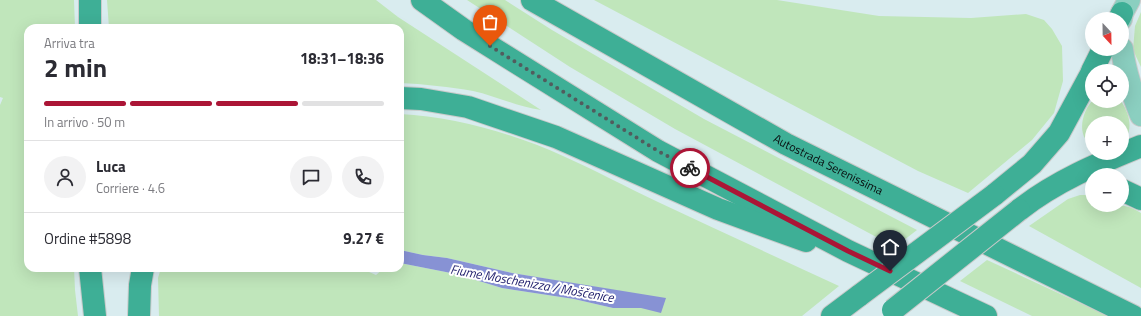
<!DOCTYPE html>
<html lang="it">
<head>
<meta charset="utf-8">
<style>
	:root { --surface:#fff; --page:#f2f2f3; --text:#2b2b33; --muted:#7c7c81; --line:#e1e1e2; --accent:#ab1536 }
	body { margin:0; font-family:"Titillium Web",sans-serif; background:var(--page); color:var(--text); height:100vh; display:flex; flex-direction:column; font-size:15px; white-space:nowrap }
	* { box-sizing:border-box; margin:0 }
	p { font-size:13px; color:var(--muted) }
	.icon { flex:none; width:22px; height:22px; fill:none; stroke:currentColor; stroke-width:2; stroke-linecap:round; stroke-linejoin:round }
	.map { position:relative; flex:1; overflow:hidden }
	.sheet { position:absolute; left:24px; top:24px; width:380px; height:248px; display:flex; flex-direction:column; background:var(--surface); border-radius:12px; box-shadow:0 4px 16px #0002 }
	.sheet>* { flex:none }
	.needle { width:26px; rotate:158deg }
	.buttons { position:absolute; left:1085px; top:12px; display:grid; gap:8px }
	.buttons a { display:grid; place-items:center; width:44px; height:44px; border-radius:50%; background:var(--surface); box-shadow:0 4px 16px #0002; font-size:20px }
	.pin { position:absolute; display:grid; place-items:center; width:34px; height:34px; color:#fff; margin:-41px -17px; border-radius:50% 50% 50% 0; rotate:-45deg; box-shadow:0 0 4px #0007 }
	.pin .icon { rotate:45deg }
	.courier { position:absolute; display:grid; place-items:center; width:40px; height:40px; margin:-20px; border:3px solid #ab1536; border-radius:50%; background:#fff; color:#222; box-shadow:0 1px 5px #0007 }
	.overview em { font-style:normal; font-weight:700 }
	.overview div { display:flex; flex-direction:column-reverse }
	.overview { display:flex; align-items:center; justify-content:space-between; height:68px; padding:0 20px }
	h1 { font-size:26px; font-weight:700; line-height:30px }
	.bar { display:grid; grid-template-columns:repeat(4,1fr); gap:6px 4px; align-content:center; height:48px; padding:0 20px }
	.bar i { height:5px; border-radius:3px; background:var(--line) }
	.bar .selected { background:var(--accent) }
	.bar p { grid-column:span 4 }
	.line { display:flex; align-items:center; gap:10px; padding:0 20px; border-top:1px solid var(--line) }
	.line div { flex:1 }
	.round { display:grid; place-items:center; flex:none; width:42px; height:42px; border-radius:21px; background:var(--page) }
	.map>svg:first-child { display:block }
</style>
</head>
<body>
<div class="map">
<svg width="1141" height="316" viewBox="0 0 1141 316">
	<rect width="100%" height="100%" fill="#d9ecef"/>
	<g fill="#c0e6bb">
		<path d="M0,0H74L75,28H28V268H74L75,290L78,316H0V105L3,98L0,97Z"/>
		<path d="M107,0H376L398,17L541,110C518,107 496,96 473,91C451,87 423,84 400,83V28H109Z"/>
		<path d="M467,0H505L552,30L704,119L917,230L895,247L675,129L570,67Z"/>
		<path d="M594,0H777L879,16L971,18L1026,14L1044,20L1052,29L1062,46L1063,81L1054,113L1032,140L968,193L918,171Z"/>
		<path d="M1141,12V67L1133,50L1135,26Z"/>
		<path d="M1092,101H1121C1129,113 1135,131 1122,142V123H1092V145C1076,136 1082,112 1092,101Z"/>
		<path d="M400,114C455,117 512,133 563,156C595,170 626,187 658,202C718,230 778,258 839,286L802,316H159L158,278L161,268H360L376,275L384,268H400V263L456,274L502,288L574,299L613,308H641L625,292L512,273L447,258L423,255L400,250Z"/>
		<path d="M1080,195H1092V205C1111,205 1125,202 1141,213V288L1029,226L1068,199Z"/>
		<path d="M987,260L1108,316H1032L960,281Z"/>
	</g>
	<path fill="#8792d4" d="M400,250L423,255L447,258L512,273L666,298L661,313L641,308H613L574,299L502,288L456,274L400,263Z"/>
	<g fill="none" stroke-linecap="round" stroke-linejoin="round">
		<defs>
			<g id="primary">
				<path d="M1121,19L1122,13L1129,0"/>
				<path d="M1122,49C1125,72 1132,93 1141,115"/>
			</g>
			<g id="motorway">
				<path d="M422,0L464,30L658,151L848,251L986,316"/>
				<path id="s1" d="M532,0L786,144L1133,316"/>
				<path d="M1119,19L1122,13"/>
				<path d="M90,28V0"/>
				<path d="M1092,71L1103,49"/>
				<path d="M400,98L421,99L468,107L556,137L718,209L806,241"/>
				<path d="M1122,190L1141,199"/>
				<path d="M994,195L1032,164L1059,133L1092,72"/>
				<path d="M1019,210C1056,181 1097,164 1141,146"/>
				<path d="M90,268L95,316"/>
				<path d="M139,316L140,285L143,268"/>
				<path d="M832,316L860,295"/>
			</g>
		</defs>
		<use href="#primary" stroke="#c9caca" stroke-width="24"/>
		<use href="#motorway" stroke="#c9caca" stroke-width="24"/>
		<use href="#primary" stroke="#8bcfc0" stroke-width="22"/>
		<use href="#motorway" stroke="#3eaf96" stroke-width="22"/>
		<defs>
			<g id="motorway-bridge">
				<path d="M860,295L994,195"/>
				<path d="M893,310L1019,210"/>
			</g>
		</defs>
		<use href="#motorway-bridge" stroke="#c9caca" stroke-width="24" stroke-linecap="butt"/>
		<use href="#motorway-bridge" stroke="#3eaf96" stroke-width="22"/>
	</g>
	<g fill="none" stroke-linecap="round" stroke-linejoin="round">
		<path stroke="#515c5d" stroke-width="4" stroke-dasharray="0 7.2" d="M490,46L658,151L690,168"/>
		<path stroke="#ab1536" stroke-width="5" d="M690,168L848,251L890,271"/>
	</g>
	<g text-anchor="middle" stroke-width="4" stroke-linejoin="round" paint-order="stroke">
		<g font-size="12" fill="#080e0f" stroke="#fff">
			<text dy="4" stroke="none"><textPath href="#s1" startOffset="339">Autostrada Serenissima</textPath></text>
		</g>
		<g font-size="13" font-style="italic" fill="#23226e" stroke="#fff">
			<text transform="translate(532 283) rotate(10)" y="5">Fiume Moschenizza / Moščenice</text>
		</g>
	</g>
</svg>
<div class="buttons">
<a><svg class="needle" viewBox="-14 -14 28 28"><path d="M0-13l5 13h-10z" fill="#e53935"/><path d="M0 13l5-13h-10z" fill="#7c7c81"/></svg></a>
<a><svg class="icon" aria-label="locate" viewBox="0 0 24 24"><circle cx="12" cy="12" r="6"/><path d="M12 2v4M12 18v4M2 12h4M18 12h4"/></svg></a>
<a>+</a>
<a>−</a>
</div>
<div class="pin" style="left:490px;top:46px;background:#ea580c"><svg class="icon" aria-label="bag" viewBox="0 0 24 24"><path d="M5 8h14l-1 12H6zM9 8a3 3 0 0 1 6 0"/></svg></div>
<div class="pin" style="left:890px;top:271px;background:#1f2937"><svg class="icon" aria-label="home" viewBox="0 0 24 24"><path d="M3 11l9-7 9 7M6 9v11h12V9"/></svg></div>
<div class="courier" style="left:690px;top:168px"><svg class="icon" aria-label="bike" viewBox="0 0 24 24"><circle cx="6" cy="16" r="4"/><circle cx="18" cy="16" r="4"/><path d="M6 16l4-8h5l3 8M10 8l3 8H6M13 5h3"/></svg></div>
<section class="sheet">
<div class="overview"><div><h1>2 min</h1><p>Arriva tra</p></div><em>18:31–18:36</em></div>
<div class="bar"><i class="selected"></i><i class="selected"></i><i class="selected"></i><i></i><p>In arrivo · 50 m</p></div>
<div class="line" style="height:72px"><a class="round"><svg class="icon" aria-label="person" viewBox="0 0 24 24"><circle cx="12" cy="8" r="4"/><path d="M4 21q1-7 8-7t8 7"/></svg></a><div><b>Luca</b><p>Corriere · 4.6</p></div><a class="round"><svg class="icon" aria-label="chat" viewBox="0 0 24 24"><path d="M4 5h16v11H9l-5 4z"/></svg></a><a class="round"><svg class="icon" aria-label="phone" viewBox="0 0 24 24"><path d="M5 4h4l2 5-3 2q2 4 5 5l2-3 5 2v4C11 20 4 13 5 4z"/></svg></a></div>
<div class="line" style="height:52px"><div>Ordine #5898</div><b>9.27 €</b></div>
</section>
</div>
</body>
</html>
